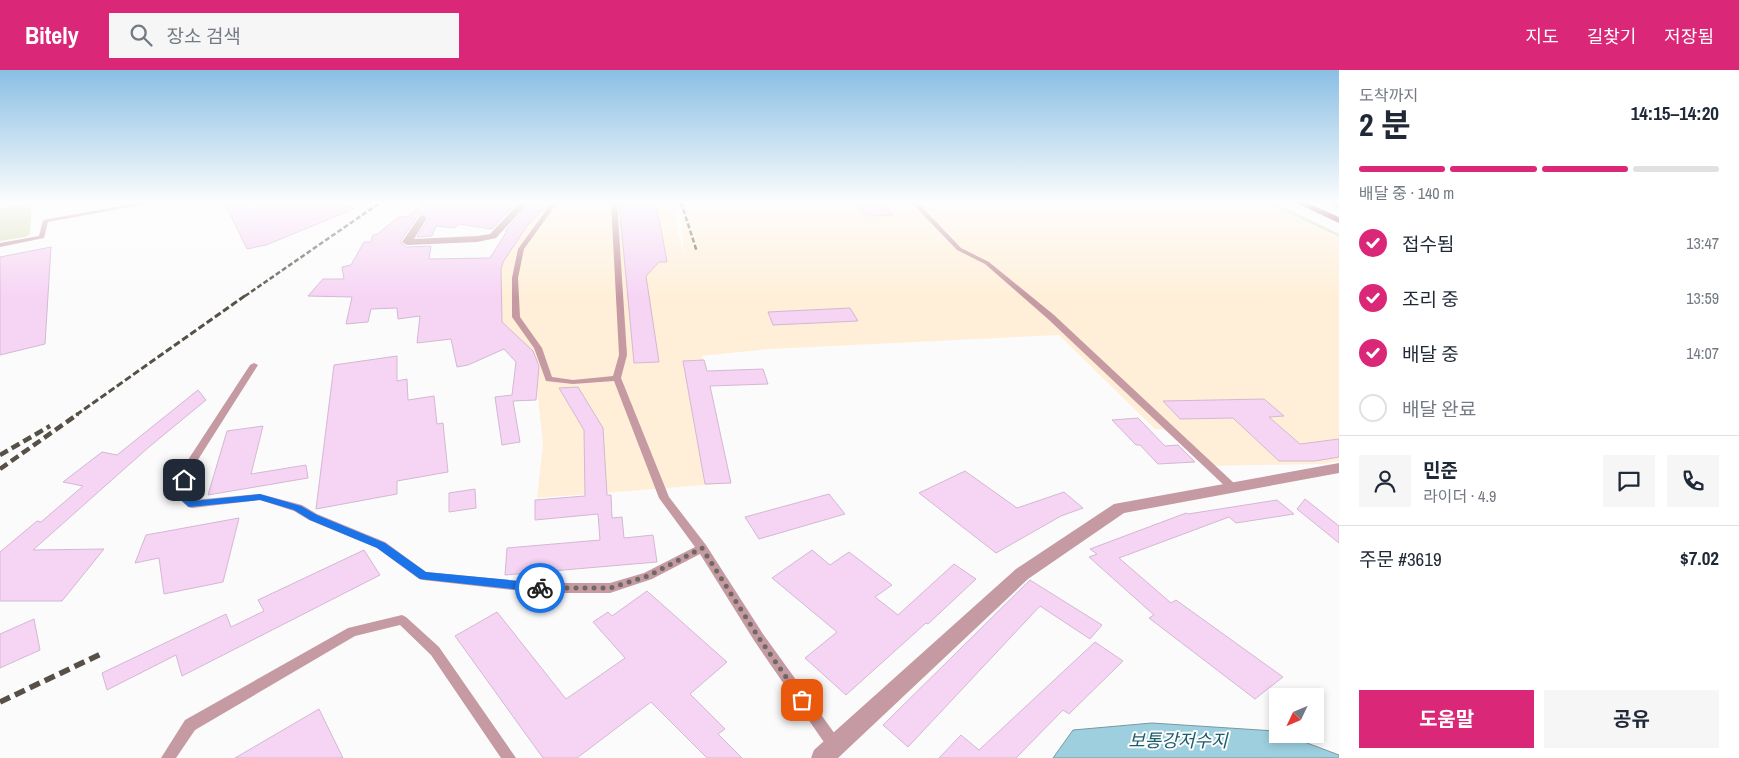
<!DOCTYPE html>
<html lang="ko">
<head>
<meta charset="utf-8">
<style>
	:root { --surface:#fff; --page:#f6f6f7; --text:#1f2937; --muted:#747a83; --line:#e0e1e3; --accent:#db2777 }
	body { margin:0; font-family:"Archivo Narrow","Noto Sans KR",sans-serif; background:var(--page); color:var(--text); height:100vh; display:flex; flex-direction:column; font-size:19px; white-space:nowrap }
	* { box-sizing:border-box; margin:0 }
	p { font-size:16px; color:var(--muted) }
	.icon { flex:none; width:28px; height:28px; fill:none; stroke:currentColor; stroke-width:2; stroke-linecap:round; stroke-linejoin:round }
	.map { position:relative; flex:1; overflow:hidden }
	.side { display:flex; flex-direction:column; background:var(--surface); width:400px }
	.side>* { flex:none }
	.needle { width:32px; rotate:226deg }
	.tools { position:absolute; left:1269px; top:618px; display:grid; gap:10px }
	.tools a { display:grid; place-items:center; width:55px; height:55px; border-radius:0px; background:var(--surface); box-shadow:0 2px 8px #0003; font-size:25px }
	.pin { position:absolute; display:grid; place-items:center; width:42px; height:42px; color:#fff; margin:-21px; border-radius:10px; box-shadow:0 2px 8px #0006 }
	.courier { position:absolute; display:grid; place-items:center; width:50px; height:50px; margin:-25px; border:4px solid #1a73e8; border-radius:50%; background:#fff; color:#222; box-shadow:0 1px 6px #0007 }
	.headline em { font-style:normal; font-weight:700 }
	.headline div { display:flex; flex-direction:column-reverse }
	.headline { display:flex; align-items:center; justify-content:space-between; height:85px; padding:0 20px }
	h1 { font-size:32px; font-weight:700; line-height:38px }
	.bar { display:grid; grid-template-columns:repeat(4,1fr); gap:8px 5px; align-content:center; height:60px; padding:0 20px }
	.bar i { height:6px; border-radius:4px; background:var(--line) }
	.bar .current { background:var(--accent) }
	.bar p { grid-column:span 4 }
	.line { display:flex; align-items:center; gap:12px; padding:0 20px; border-top:1px solid var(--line) }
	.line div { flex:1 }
	.round { display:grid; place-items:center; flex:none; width:52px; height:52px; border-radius:0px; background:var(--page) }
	ol { padding:0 20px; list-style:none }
	li { display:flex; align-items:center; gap:15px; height:55px }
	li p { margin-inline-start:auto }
	li .icon { padding:5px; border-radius:50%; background:var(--accent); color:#fff; stroke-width:4 }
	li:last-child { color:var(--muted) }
	li i { width:28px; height:28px; border:2px solid var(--line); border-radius:50% }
	.primary-button { display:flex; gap:10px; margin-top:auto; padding:10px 20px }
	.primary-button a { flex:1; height:58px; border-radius:0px; background:var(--accent); color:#fff; font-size:20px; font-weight:700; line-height:58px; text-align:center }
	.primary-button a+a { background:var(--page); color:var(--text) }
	header { display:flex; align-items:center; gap:30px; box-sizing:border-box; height:70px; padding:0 25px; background:var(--accent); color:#fff }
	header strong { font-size:24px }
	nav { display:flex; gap:28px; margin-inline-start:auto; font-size:18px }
	.search { width:350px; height:45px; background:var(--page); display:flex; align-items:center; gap:12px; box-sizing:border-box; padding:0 18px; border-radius:0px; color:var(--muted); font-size:19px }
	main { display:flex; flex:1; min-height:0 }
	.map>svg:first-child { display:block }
</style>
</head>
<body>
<header>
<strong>Bitely</strong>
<div class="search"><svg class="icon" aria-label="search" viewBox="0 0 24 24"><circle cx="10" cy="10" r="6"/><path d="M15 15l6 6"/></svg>장소 검색</div>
<nav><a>지도</a><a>길찾기</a><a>저장됨</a></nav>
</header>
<main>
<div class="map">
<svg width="1339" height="688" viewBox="0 0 1339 688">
	<rect width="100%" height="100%" fill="#fbfbfb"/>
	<path fill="#ffefd8" d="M534,132H671L684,185L680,132H1265L1339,168V391L1323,394L1205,396L1164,359H1155L1059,265L770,279L701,286L704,290L731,413L537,428L543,374L537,319L513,320L516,292L483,258L487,192L512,155Z"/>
	<g fill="#d6deb6">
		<path d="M32,132L30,164L25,167L0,171V138Z"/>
		<path d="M1265,132H1273L1339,164V167Z"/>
	</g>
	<path fill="#9dcfdf" stroke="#7899a1" d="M1152,653L1275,661L1278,664H1283L1339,685V688H1053L1073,660Z"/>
	<g fill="#f6d4f4" stroke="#d4b8d2">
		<path d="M224,132H336L354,139L266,175L247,179Z"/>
		<path d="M426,132H517L492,159L459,154L455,158L436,156L432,166L417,167L429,148L424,144H419L400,172L407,177L431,176L429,189L490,188L507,161H505L531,132H550L527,156L503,192L501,199L502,252L533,281L539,296L536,330L513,331L520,372L502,375L495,327L512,325L516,292L504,279L468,295L457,297L451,269L417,273L420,246L398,249L397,238L371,239L368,252L346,254L352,227L308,226L323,209H344L342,197L351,195L364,172H371L373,165L377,164L400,146L408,147Z"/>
		<path d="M619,132H656L667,192H659L646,206L659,292L634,293Z"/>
		<path d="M855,132H881L893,145L867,146Z"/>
		<path d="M51,177L45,274L0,285V187Z"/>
		<path d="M850,238L858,251L773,255L768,242Z"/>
		<path d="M397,286V311L407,309L408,330L434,326L437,354L443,353L448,402L397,411V424L316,439L334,295Z"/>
		<path d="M704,290L707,301L763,299L768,314L710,316L731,413L705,414L683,291Z"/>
		<path d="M578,317L603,358L607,425H611L612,448L622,447L624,468L653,465L657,492L505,505L507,478L600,470L598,444L535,450V430L585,426L584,360L559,318Z"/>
		<path d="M198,320L206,330L149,377L33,480L104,479L62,531H0V482L37,451L41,452L83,416L63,412L102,382L117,385Z"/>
		<path d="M1264,329L1284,346L1269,347L1300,374L1339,369V387L1315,391H1279L1233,348L1180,349L1163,331Z"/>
		<path d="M1138,348L1165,376L1178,375L1195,392L1158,394L1140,375H1136L1112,350Z"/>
		<path d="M263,356L251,404L306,395L308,408L208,425L227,361Z"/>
		<path d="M965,401L1017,438L1064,422L1083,438L1061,446L996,483L919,423Z"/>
		<path d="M475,419L476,438L449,442V423Z"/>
		<path d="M829,424L845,444L759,469L745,447Z"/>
		<path d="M1305,429L1339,456V473L1297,439Z"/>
		<path d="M1277,430L1294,444L1236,453L1229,447L1119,488L1171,533L1176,530L1283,607L1255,629L1149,548L1154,545L1089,487L1097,484L1090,479L1186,443L1188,444Z"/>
		<path d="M239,448L223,512L164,524L159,488L135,493L146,465Z"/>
		<path d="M364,480L380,505L182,606L176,585L107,620L102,603L226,544L231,557L264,541L258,530Z"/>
		<path d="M812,480L830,495L849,482L892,515L875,527L898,545L954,494L976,509L928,554L926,553L846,625L805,588L837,562L772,508Z"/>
		<path d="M1030,510L1102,555L1090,569L1040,536L908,677L883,655Z"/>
		<path d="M647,521L727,592L690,624L725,659L718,664L742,688H707L651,632L577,688H543L455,566L497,542L566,629L625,588L593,552L608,542L612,546Z"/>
		<path d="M34,549L40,580L0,598V564Z"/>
		<path d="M1095,572L1123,591L1069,644L1063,640L1016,688H939L961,665L979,680Z"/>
		<path d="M319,639L343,688H235Z"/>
	</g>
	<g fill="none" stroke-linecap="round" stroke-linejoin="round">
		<g fill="#c59aa2" fill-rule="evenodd">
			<path d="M144,132H157L48,152L44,168L0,177V173L39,166L43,150Z"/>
			<path d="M552,132H558L524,179L518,208L520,247L542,278L552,307L573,310L613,306L619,285L611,132H617L627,285L621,308L669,427L706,475L763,564L840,671L842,676L840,681L835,683L830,681L755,572L700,484L652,509L610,523H540L423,510L419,509L377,478L309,450L294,441L260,430L192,438L188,437L174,424L184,396L250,295L254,293L258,295L194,396L184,423L194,430L260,424L302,435L317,444L385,472L426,502L540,513H610L644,503L695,477L659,428L614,311L573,314L546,311L534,278L512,247V208L518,179Z"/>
			<path d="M911,132H917L961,178L989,192L1054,245L1236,415L1237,417L1236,419H1228L1048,249L985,194L957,180Z"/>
			<path d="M1327,132H1335L1339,134V138Z"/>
			<path d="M402,545L406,547L439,577L516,688H501L431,585L400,555L355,566L195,660L176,688H161L185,650L348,558Z"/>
		</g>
		<path fill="#c59aa2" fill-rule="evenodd" d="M520,132H529L496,168L477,172L407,175L402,172L420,146L423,145L427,148L414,169L477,166L490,164Z"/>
		<path fill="#c59aa2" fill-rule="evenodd" d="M1339,393V403L1124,443L1028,509L838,688H811L814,680L1016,499L1114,434Z"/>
		<path fill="#91495a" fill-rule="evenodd" d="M1294,132H1305L1339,147V153Z"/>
		<g stroke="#565047" stroke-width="2.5" stroke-dasharray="5 2.5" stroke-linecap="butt">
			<path d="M681,132L697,182"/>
			<path d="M245,226L381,132"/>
		</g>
		<path stroke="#565047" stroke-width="3" stroke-dasharray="7 3" stroke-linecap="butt" d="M76,345L246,225"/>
		<g stroke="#565047" stroke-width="4.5" stroke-dasharray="9 4.5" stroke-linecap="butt">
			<path d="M0,385L50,356"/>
			<path d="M0,399L78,344"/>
		</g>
		<path stroke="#565047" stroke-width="5.5" stroke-dasharray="11 5.5" stroke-linecap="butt" d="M0,632L103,583"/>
	</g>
	<linearGradient id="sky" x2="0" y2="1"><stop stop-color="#8abfe4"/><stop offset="0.58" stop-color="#fdfdfd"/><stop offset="1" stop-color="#fdfdfd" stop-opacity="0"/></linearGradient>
	<rect width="1339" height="228" fill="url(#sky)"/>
	<path fill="#1a73e8" d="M184,407L188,410L184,423L194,431L260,424L301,436L317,445L385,473L426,502L540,513L545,518L540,522L420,509L377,478L310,450L294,440L260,430L189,437L174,424L179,410Z"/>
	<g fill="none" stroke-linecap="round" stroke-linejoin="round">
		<path stroke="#6f6962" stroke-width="5" stroke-dasharray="0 9" d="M540,518H610L648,506L702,478L759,568L802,630"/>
	</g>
	<g text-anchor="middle" stroke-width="4" stroke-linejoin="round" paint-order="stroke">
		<g font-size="18" font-style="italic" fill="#1b5c6d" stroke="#fbfbfb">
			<text x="1178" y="677">보통강저수지</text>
		</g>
	</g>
</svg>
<div class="tools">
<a><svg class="needle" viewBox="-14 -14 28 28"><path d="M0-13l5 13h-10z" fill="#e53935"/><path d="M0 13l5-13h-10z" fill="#747a83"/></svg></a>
</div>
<div class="pin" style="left:802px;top:630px;background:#ea580c"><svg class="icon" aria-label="bag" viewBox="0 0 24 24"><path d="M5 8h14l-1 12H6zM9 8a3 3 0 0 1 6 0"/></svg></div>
<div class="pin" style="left:184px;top:410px;background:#1f2937"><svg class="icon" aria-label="home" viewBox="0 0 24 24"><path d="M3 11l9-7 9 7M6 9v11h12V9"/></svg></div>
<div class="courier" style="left:540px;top:518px"><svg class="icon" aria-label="bike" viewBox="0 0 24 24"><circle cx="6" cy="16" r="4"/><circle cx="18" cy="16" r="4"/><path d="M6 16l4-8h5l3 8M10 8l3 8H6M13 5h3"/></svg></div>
</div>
<section class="side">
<div class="headline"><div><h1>2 분</h1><p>도착까지</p></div><em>14:15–14:20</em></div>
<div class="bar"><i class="current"></i><i class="current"></i><i class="current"></i><i></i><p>배달 중 · 140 m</p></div>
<ol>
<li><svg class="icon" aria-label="check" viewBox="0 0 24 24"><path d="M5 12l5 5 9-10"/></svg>접수됨<p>13:47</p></li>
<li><svg class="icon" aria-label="check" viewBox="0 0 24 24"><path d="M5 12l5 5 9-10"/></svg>조리 중<p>13:59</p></li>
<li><svg class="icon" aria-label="check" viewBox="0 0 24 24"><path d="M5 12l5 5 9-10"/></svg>배달 중<p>14:07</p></li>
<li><i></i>배달 완료</li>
</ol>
<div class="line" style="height:90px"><a class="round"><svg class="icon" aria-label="person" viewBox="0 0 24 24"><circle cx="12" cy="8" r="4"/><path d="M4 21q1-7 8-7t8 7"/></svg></a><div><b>민준</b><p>라이더 · 4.9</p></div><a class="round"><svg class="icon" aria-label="chat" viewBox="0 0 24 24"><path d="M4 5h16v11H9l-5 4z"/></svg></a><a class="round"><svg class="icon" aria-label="phone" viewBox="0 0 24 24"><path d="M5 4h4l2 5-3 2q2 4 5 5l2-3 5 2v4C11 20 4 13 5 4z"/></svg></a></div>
<div class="line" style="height:65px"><div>주문 #3619</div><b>$7.02</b></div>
<div class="primary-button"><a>도움말</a><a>공유</a></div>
</section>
</main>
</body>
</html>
